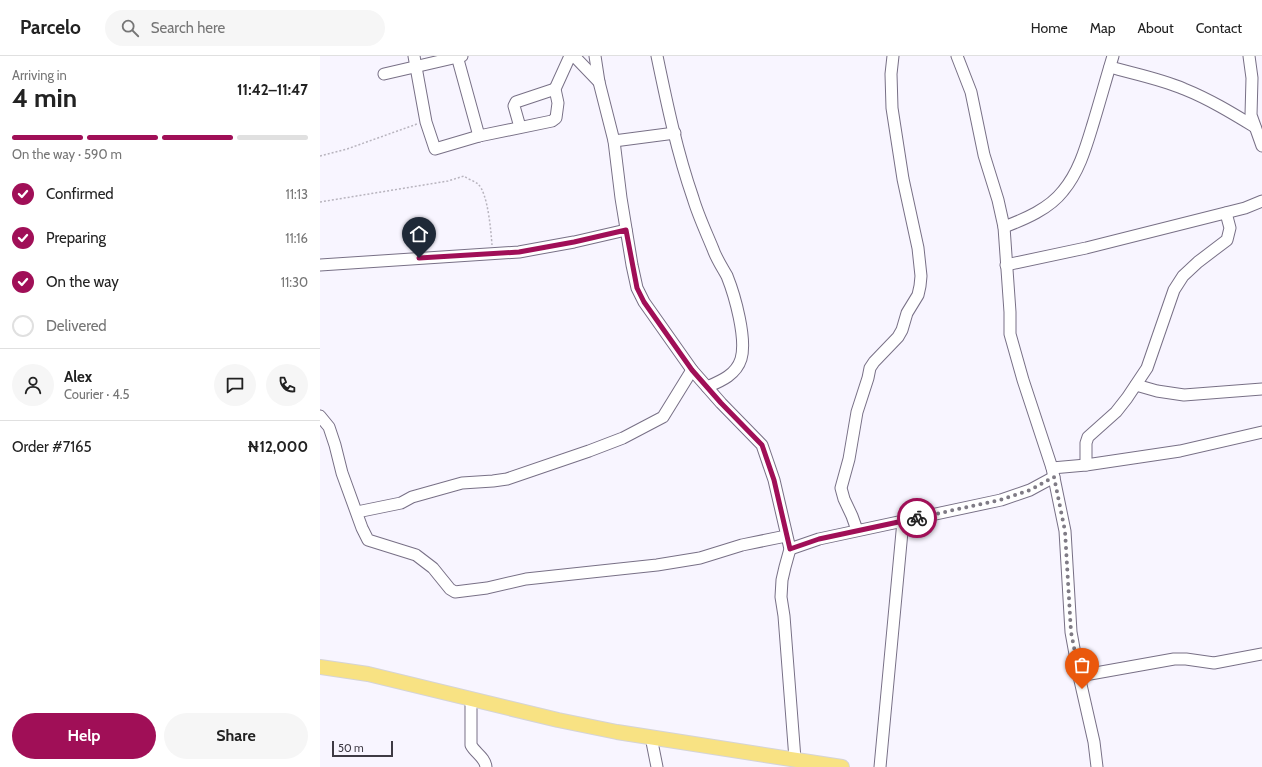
<!DOCTYPE html>
<html lang="en">
<head>
<meta charset="utf-8">
<style>
	:root { --surface:#fff; --page:#f6f6f6; --text:#222; --muted:#767676; --line:#e0e0e0; --accent:#a00f57 }
	body { margin:0; font-family:Cabin,sans-serif; background:var(--page); color:var(--text); height:100vh; display:flex; flex-direction:column; font-size:15px; white-space:nowrap }
	* { box-sizing:border-box; margin:0 }
	p { font-size:13px; color:var(--muted) }
	.icon { flex:none; width:22px; height:22px; fill:none; stroke:currentColor; stroke-width:2; stroke-linecap:round; stroke-linejoin:round }
	.map { position:relative; flex:1; overflow:hidden }
	.drawer { display:flex; flex-direction:column; background:var(--surface); width:320px }
	.drawer>* { flex:none }
	.scale { position:absolute; left:12px; bottom:10px; width:61px; box-sizing:border-box; padding-left:4px; border:2px solid #3e3a44; border-top:0; font-size:11px; line-height:14px; white-space:nowrap; color:#3e3a44; -webkit-text-stroke:3px #f8f5ff; paint-order:stroke }
	.pin { position:absolute; display:grid; place-items:center; width:34px; height:34px; color:#fff; margin:-41px -17px; border-radius:50% 50% 50% 0; rotate:-45deg; box-shadow:0 0 4px #0007 }
	.pin .icon { rotate:45deg }
	.courier { position:absolute; display:grid; place-items:center; width:40px; height:40px; margin:-20px; border:3px solid #a00f57; border-radius:50%; background:#fff; color:#222; box-shadow:0 1px 5px #0007 }
	.overview em { font-style:normal; font-weight:700 }
	.overview div { display:flex; flex-direction:column-reverse }
	.overview { display:flex; align-items:center; justify-content:space-between; height:68px; padding:0 12px }
	h1 { font-size:26px; font-weight:700; line-height:30px }
	.bar { display:grid; grid-template-columns:repeat(4,1fr); gap:6px 4px; align-content:center; height:48px; padding:0 12px }
	.bar i { height:5px; border-radius:3px; background:var(--line) }
	.bar .active { background:var(--accent) }
	.bar p { grid-column:span 4 }
	.line { display:flex; align-items:center; gap:10px; padding:0 12px; border-top:1px solid var(--line) }
	.line div { flex:1 }
	.round { display:grid; place-items:center; flex:none; width:42px; height:42px; border-radius:21px; background:var(--page) }
	ol { padding:0 12px; list-style:none }
	li { display:flex; align-items:center; gap:12px; height:44px }
	li p { margin-inline-start:auto }
	li .icon { padding:4px; border-radius:50%; background:var(--accent); color:#fff; stroke-width:4 }
	li:last-child { color:var(--muted) }
	li i { width:22px; height:22px; border:2px solid var(--line); border-radius:50% }
	.primary-button { display:flex; gap:8px; margin-top:auto; padding:8px 12px }
	.primary-button a { flex:1; height:46px; border-radius:24px; background:var(--accent); color:#fff; font-size:16px; font-weight:700; line-height:46px; text-align:center }
	.primary-button a+a { background:var(--page); color:var(--text) }
	header { display:flex; align-items:center; gap:24px; box-sizing:border-box; height:56px; padding:0 20px; background:var(--surface); border-bottom:1px solid var(--line) }
	header strong { font-size:19px }
	nav { display:flex; gap:22px; margin-inline-start:auto; font-size:14px }
	.search { width:280px; height:36px; background:var(--page); display:flex; align-items:center; gap:10px; box-sizing:border-box; padding:0 14px; border-radius:22px; color:var(--muted); font-size:15px }
	main { display:flex; flex:1; min-height:0 }
	.map>svg:first-child { display:block }
</style>
</head>
<body>
<header>
<strong>Parcelo</strong>
<div class="search"><svg class="icon" aria-label="search" viewBox="0 0 24 24"><circle cx="10" cy="10" r="6"/><path d="M15 15l6 6"/></svg>Search here</div>
<nav><a>Home</a><a>Map</a><a>About</a><a>Contact</a></nav>
</header>
<main>
<section class="drawer">
<div class="overview"><div><h1>4 min</h1><p>Arriving in</p></div><em>11:42–11:47</em></div>
<div class="bar"><i class="active"></i><i class="active"></i><i class="active"></i><i></i><p>On the way · 590 m</p></div>
<ol>
<li><svg class="icon" aria-label="check" viewBox="0 0 24 24"><path d="M5 12l5 5 9-10"/></svg>Confirmed<p>11:13</p></li>
<li><svg class="icon" aria-label="check" viewBox="0 0 24 24"><path d="M5 12l5 5 9-10"/></svg>Preparing<p>11:16</p></li>
<li><svg class="icon" aria-label="check" viewBox="0 0 24 24"><path d="M5 12l5 5 9-10"/></svg>On the way<p>11:30</p></li>
<li><i></i>Delivered</li>
</ol>
<div class="line" style="height:72px"><a class="round"><svg class="icon" aria-label="person" viewBox="0 0 24 24"><circle cx="12" cy="8" r="4"/><path d="M4 21q1-7 8-7t8 7"/></svg></a><div><b>Alex</b><p>Courier · 4.5</p></div><a class="round"><svg class="icon" aria-label="chat" viewBox="0 0 24 24"><path d="M4 5h16v11H9l-5 4z"/></svg></a><a class="round"><svg class="icon" aria-label="phone" viewBox="0 0 24 24"><path d="M5 4h4l2 5-3 2q2 4 5 5l2-3 5 2v4C11 20 4 13 5 4z"/></svg></a></div>
<div class="line" style="height:52px"><div>Order #7165</div><b>₦12,000</b></div>
<div class="primary-button"><a>Help</a><a>Share</a></div>
</section>
<div class="map">
<svg width="942" height="711" viewBox="0 0 942 711">
	<rect width="100%" height="100%" fill="#f8f5ff"/>
	<g fill="none" stroke-linecap="round" stroke-linejoin="round">
		<defs>
			<g id="minor">
				<path d="M94,0L106,66L115,93L159,80L232,65L236,62L238,47L235,33L250,0"/>
				<path d="M137,0L159,80"/>
				<path d="M254,0L279,26"/>
				<path d="M275,0L279,26L294,85L301,142L312,209L317,232L324,246L372,314L401,347L442,389L454,424L470,493L465,511L462,524L461,541L464,560L475,703"/>
				<path d="M337,0C347,48 357,96 373,142C378,159 386,176 393,193C396,202 402,211 407,220C415,240 427,283 421,303C416,319 401,325 387,331"/>
				<path d="M637,0L651,36L664,99L678,144L684,171L690,256V278L703,324L732,412L745,475L751,576L759,620L774,686L777,711"/>
				<path d="M929,0L932,22L931,59L942,90"/>
				<path d="M790,11C815,18 841,23 864,33C889,43 912,57 935,71"/>
				<path d="M64,18L142,0"/>
				<path d="M200,71L194,50L196,46L235,33"/>
				<path d="M294,85L355,77"/>
				<path d="M684,171C705,163 729,153 743,135C759,116 766,91 773,68C780,45 786,23 793,0"/>
				<path d="M0,209L199,196L254,186L306,174"/>
				<path d="M686,209L766,192L925,152L942,145"/>
				<path d="M816,329L837,335L864,339L942,333"/>
				<path d="M0,360L9,371L15,389L22,417L42,472L48,484L96,499L113,512L130,533L135,536L167,532L206,523L337,509L380,502L422,489L466,480"/>
				<path d="M766,409V387L768,381L796,356L807,342L827,312L854,234L863,220L878,206L907,184L910,172L906,157"/>
				<path d="M732,412L766,409L860,395L942,376"/>
				<path d="M37,456L81,447L92,441L142,427L173,425L187,423L269,395L303,382L343,361L372,314"/>
				<path d="M537,474L532,460L524,443L521,432L529,403L537,356L548,322L550,312L554,306L578,281L582,274L587,257L598,239L600,230L601,220L598,192L583,123L572,52L571,18L573,0"/>
				<path d="M470,493L499,483L681,444L710,434L734,421"/>
				<path d="M759,620L854,603H866L894,607L942,598"/>
				<path d="M151,643V689C155,697 165,701 166,711"/>
				<path d="M331,681L337,711"/>
				<path d="M560,711L583,465"/>
			</g>
			<path id="major" d="M0,611L48,618L238,664L297,676L522,711"/>
		</defs>
		<use href="#minor" stroke="#787086" stroke-width="13"/>
		<use href="#major" stroke="#d5d4d6" stroke-width="16"/>
		<g stroke="#b8b4be" stroke-width="1.5" stroke-dasharray="2 2" stroke-linecap="butt">
			<path d="M0,100L27,93L97,68"/>
			<path d="M0,146L128,125L144,120C148,123 154,125 158,128C168,137 171,176 172,189"/>
		</g>
		<use href="#minor" stroke="#fff" stroke-width="11"/>
		<use href="#major" stroke="#f8e283" stroke-width="14"/>
	</g>
	<g fill="none" stroke-linecap="round" stroke-linejoin="round">
		<path stroke="#7f7b85" stroke-width="4" stroke-dasharray="0 7.2" d="M597,462L680,444L710,434L734,421L745,475L751,576L762,633"/>
		<path stroke="#a00f57" stroke-width="5" d="M99,202L199,196L254,186L306,174L317,232L324,246L372,314L401,347L442,389L454,424L470,493L499,483L597,462"/>
	</g>
</svg>
<div class="scale">50 m</div>
<div class="pin" style="left:762px;top:633px;background:#ea580c"><svg class="icon" aria-label="bag" viewBox="0 0 24 24"><path d="M5 8h14l-1 12H6zM9 8a3 3 0 0 1 6 0"/></svg></div>
<div class="pin" style="left:99px;top:202px;background:#1f2937"><svg class="icon" aria-label="home" viewBox="0 0 24 24"><path d="M3 11l9-7 9 7M6 9v11h12V9"/></svg></div>
<div class="courier" style="left:597px;top:462px"><svg class="icon" aria-label="bike" viewBox="0 0 24 24"><circle cx="6" cy="16" r="4"/><circle cx="18" cy="16" r="4"/><path d="M6 16l4-8h5l3 8M10 8l3 8H6M13 5h3"/></svg></div>
</div>
</main>
</body>
</html>
